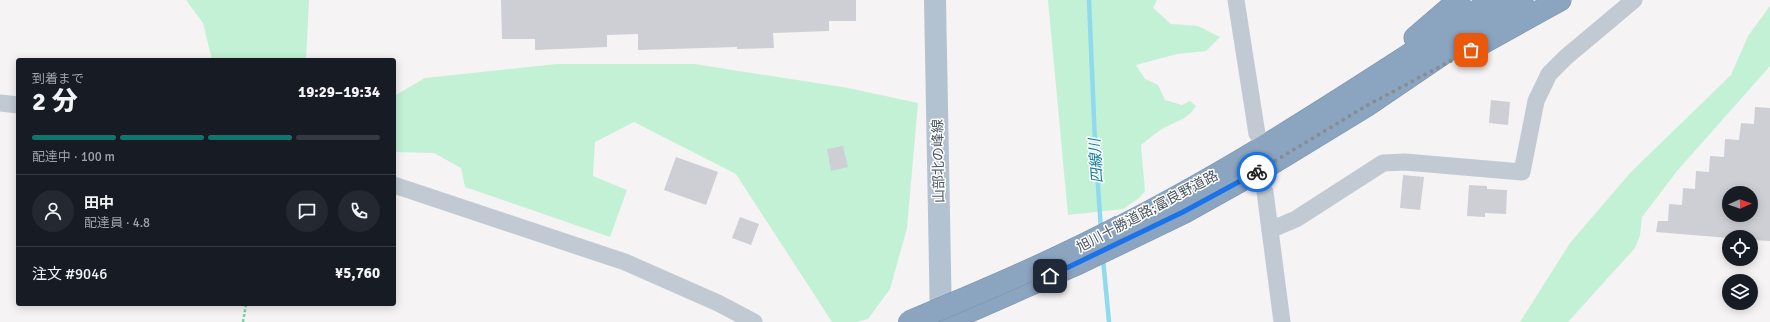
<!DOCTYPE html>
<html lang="ja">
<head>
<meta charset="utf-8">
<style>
	:root { --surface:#171b24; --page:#242831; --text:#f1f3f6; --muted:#9ea1a6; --line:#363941; --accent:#0f766e }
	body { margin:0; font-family:Signika,"Noto Sans JP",sans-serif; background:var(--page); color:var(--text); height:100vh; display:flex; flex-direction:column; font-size:15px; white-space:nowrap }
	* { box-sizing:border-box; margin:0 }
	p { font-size:13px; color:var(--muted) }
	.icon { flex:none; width:22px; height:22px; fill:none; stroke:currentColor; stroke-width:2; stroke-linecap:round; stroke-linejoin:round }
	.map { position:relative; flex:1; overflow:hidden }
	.details { position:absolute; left:16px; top:58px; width:380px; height:248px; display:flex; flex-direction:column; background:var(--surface); border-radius:4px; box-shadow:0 2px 10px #0003 }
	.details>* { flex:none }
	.needle { width:26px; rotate:88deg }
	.fabs { position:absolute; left:1722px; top:186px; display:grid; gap:8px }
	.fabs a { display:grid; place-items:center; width:36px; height:36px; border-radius:50%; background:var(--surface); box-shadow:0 2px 10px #0003; font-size:20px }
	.pin { position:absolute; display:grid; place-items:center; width:34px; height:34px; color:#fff; margin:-17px; border-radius:8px; box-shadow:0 2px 6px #0006 }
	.courier { position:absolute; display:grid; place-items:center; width:40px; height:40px; margin:-20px; border:3px solid #1a73e8; border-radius:50%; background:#fff; color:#222; box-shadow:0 1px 5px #0007 }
	.headline em { font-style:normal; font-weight:800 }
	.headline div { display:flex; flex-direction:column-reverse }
	.headline { display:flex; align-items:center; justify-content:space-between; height:68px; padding:0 16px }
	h1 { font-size:26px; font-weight:800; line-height:30px }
	.bar { display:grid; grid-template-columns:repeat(4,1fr); gap:6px 4px; align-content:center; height:48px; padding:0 16px }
	.bar i { height:5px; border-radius:3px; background:var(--line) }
	.bar .active { background:var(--accent) }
	.bar p { grid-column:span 4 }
	.line { display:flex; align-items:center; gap:10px; padding:0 16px; border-top:1px solid var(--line) }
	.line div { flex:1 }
	.round { display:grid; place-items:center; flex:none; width:42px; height:42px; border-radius:21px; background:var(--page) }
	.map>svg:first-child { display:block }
</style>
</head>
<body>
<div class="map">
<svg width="1770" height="322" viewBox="0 0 1770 322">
	<rect width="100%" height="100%" fill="#f5f3f3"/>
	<g fill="#c3f1d5">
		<path d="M186,0H309L306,60H212L203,23Z"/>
		<path d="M1048,0H1157L1153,8L1171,24L1198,26L1220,37L1206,51L1177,54L1136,65L1145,79L1158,85L1165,100L1182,105L1190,101L1196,106C1187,121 1172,122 1159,131C1153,135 1147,140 1141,145L1145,191L1139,198L1123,209L1068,215Z"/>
		<path d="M1770,6V66L1677,171L1642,217L1640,235L1635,248L1568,322H1520L1570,243L1631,172L1731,75L1748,36Z"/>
		<path d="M557,64H694L848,88L918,103L907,228L890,289L868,319L857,322H832L736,174L634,122L595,142L593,176L627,190L610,237L465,187L461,168L434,153L394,152V96L425,78Z"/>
	</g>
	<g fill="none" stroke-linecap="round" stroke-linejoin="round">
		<g stroke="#90daee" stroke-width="4.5">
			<path d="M1089,0L1095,142L1101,230"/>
			<path d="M1103,259L1109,322"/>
		</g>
	</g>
	<g fill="#cdcfd5" fill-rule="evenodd">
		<path d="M501,0H856V21H829V31L773,33L774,48L737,49V47L638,50V34L607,35V47L535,50V39H502Z"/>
		<path d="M1491,100L1510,102L1508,125L1489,123Z"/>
		<path d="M1755,107L1770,108V241L1751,240V237L1729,238L1656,232L1658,221H1668L1669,204L1682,205L1683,188L1695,189L1696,171L1709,172L1710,156L1724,157L1725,139L1739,140L1741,123L1754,124ZM1729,193H1751V215H1729Z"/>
		<path d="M843,146L848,167L831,171L827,149Z"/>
		<path d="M676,157L718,172L706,205L664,190Z"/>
		<path d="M1403,175L1424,177L1420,210L1400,208Z"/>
		<path d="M1469,185L1487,186V189L1507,190L1506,214L1485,213V217L1467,216Z"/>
		<path d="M740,217L759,224L751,245L732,238Z"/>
	</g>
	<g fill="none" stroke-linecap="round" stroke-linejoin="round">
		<defs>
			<g id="highway">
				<path d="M1415,38L1459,0"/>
				<path d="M1477,46L1560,0"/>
				<path d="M1124,225C1253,159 1373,78 1494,0"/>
				<path d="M945,322L1079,263L1183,213L1271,164L1366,106L1522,0"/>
			</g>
		</defs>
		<use href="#highway" stroke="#7690ad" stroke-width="23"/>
		<path stroke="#7ad0a6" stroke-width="2.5" stroke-dasharray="3 2" stroke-linecap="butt" d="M243,322L246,304"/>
		<g stroke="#c1cad2" stroke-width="17">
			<path d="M1236,0L1257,134"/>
			<path d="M0,103L18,105"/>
			<path d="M394,185L625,262L718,303L754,322"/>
			<path d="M1265,192L1282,322"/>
			<path d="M1270,230L1296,219L1383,163L1405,162L1522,172L1536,101L1549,74L1566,57L1634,0"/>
		</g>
		<path stroke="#b3c2d1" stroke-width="22" d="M935,0L941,322"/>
		<use href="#highway" stroke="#8ba5c1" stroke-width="22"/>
		<defs>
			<path id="highway-bridge" d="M909,322C981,292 1052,262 1121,226"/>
		</defs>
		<use href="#highway-bridge" stroke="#7690ad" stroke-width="23" stroke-linecap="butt"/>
		<use href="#highway-bridge" stroke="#8ba5c1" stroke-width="22"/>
	</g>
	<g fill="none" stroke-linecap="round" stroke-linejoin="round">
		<path stroke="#868d94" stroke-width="4" stroke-dasharray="0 7.2" d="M1257,172L1366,106L1471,50"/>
		<path stroke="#1a73e8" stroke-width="5" d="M1050,276L1183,212L1257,172"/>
	</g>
	<g text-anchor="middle" stroke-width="3" stroke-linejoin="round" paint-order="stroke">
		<g font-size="14" fill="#4a5661" stroke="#fff">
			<text transform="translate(938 161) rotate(-91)" y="5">山部北の峰線</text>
			<text transform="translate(1147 211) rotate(-28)" y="5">旭川十勝道路;富良野道路</text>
		</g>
		<g font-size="15" font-style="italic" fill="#0c7c9b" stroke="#fff">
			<text transform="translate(1096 161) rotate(-94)" y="5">四線川</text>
		</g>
	</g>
</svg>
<div class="fabs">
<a><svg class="needle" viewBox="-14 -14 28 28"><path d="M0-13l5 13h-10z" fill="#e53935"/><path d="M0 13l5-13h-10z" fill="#9ea1a6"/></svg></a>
<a><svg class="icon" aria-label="locate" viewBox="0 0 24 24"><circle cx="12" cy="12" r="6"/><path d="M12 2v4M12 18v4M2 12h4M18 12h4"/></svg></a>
<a><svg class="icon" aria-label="layers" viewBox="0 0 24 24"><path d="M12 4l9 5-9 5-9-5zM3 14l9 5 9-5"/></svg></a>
</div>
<div class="pin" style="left:1471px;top:50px;background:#ea580c"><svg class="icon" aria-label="bag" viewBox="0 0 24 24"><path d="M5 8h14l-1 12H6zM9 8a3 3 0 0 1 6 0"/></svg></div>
<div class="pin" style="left:1050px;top:276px;background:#1f2937"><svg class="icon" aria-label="home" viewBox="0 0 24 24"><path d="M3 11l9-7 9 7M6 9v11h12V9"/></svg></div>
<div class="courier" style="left:1257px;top:172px"><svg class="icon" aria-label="bike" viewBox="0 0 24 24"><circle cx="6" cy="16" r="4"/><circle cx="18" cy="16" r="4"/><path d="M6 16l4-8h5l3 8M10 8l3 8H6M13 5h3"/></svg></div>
<section class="details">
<div class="headline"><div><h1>2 分</h1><p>到着まで</p></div><em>19:29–19:34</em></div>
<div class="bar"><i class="active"></i><i class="active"></i><i class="active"></i><i></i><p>配達中 · 100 m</p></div>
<div class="line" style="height:72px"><a class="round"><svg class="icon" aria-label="person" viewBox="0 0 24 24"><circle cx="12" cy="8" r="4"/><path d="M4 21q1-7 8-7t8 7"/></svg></a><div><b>田中</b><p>配達員 · 4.8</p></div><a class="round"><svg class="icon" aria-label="chat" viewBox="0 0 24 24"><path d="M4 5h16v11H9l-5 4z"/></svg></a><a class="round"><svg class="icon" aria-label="phone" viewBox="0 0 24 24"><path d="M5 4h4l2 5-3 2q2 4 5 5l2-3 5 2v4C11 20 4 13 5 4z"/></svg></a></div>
<div class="line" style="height:52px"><div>注文 #9046</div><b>¥5,760</b></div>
</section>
</div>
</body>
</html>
